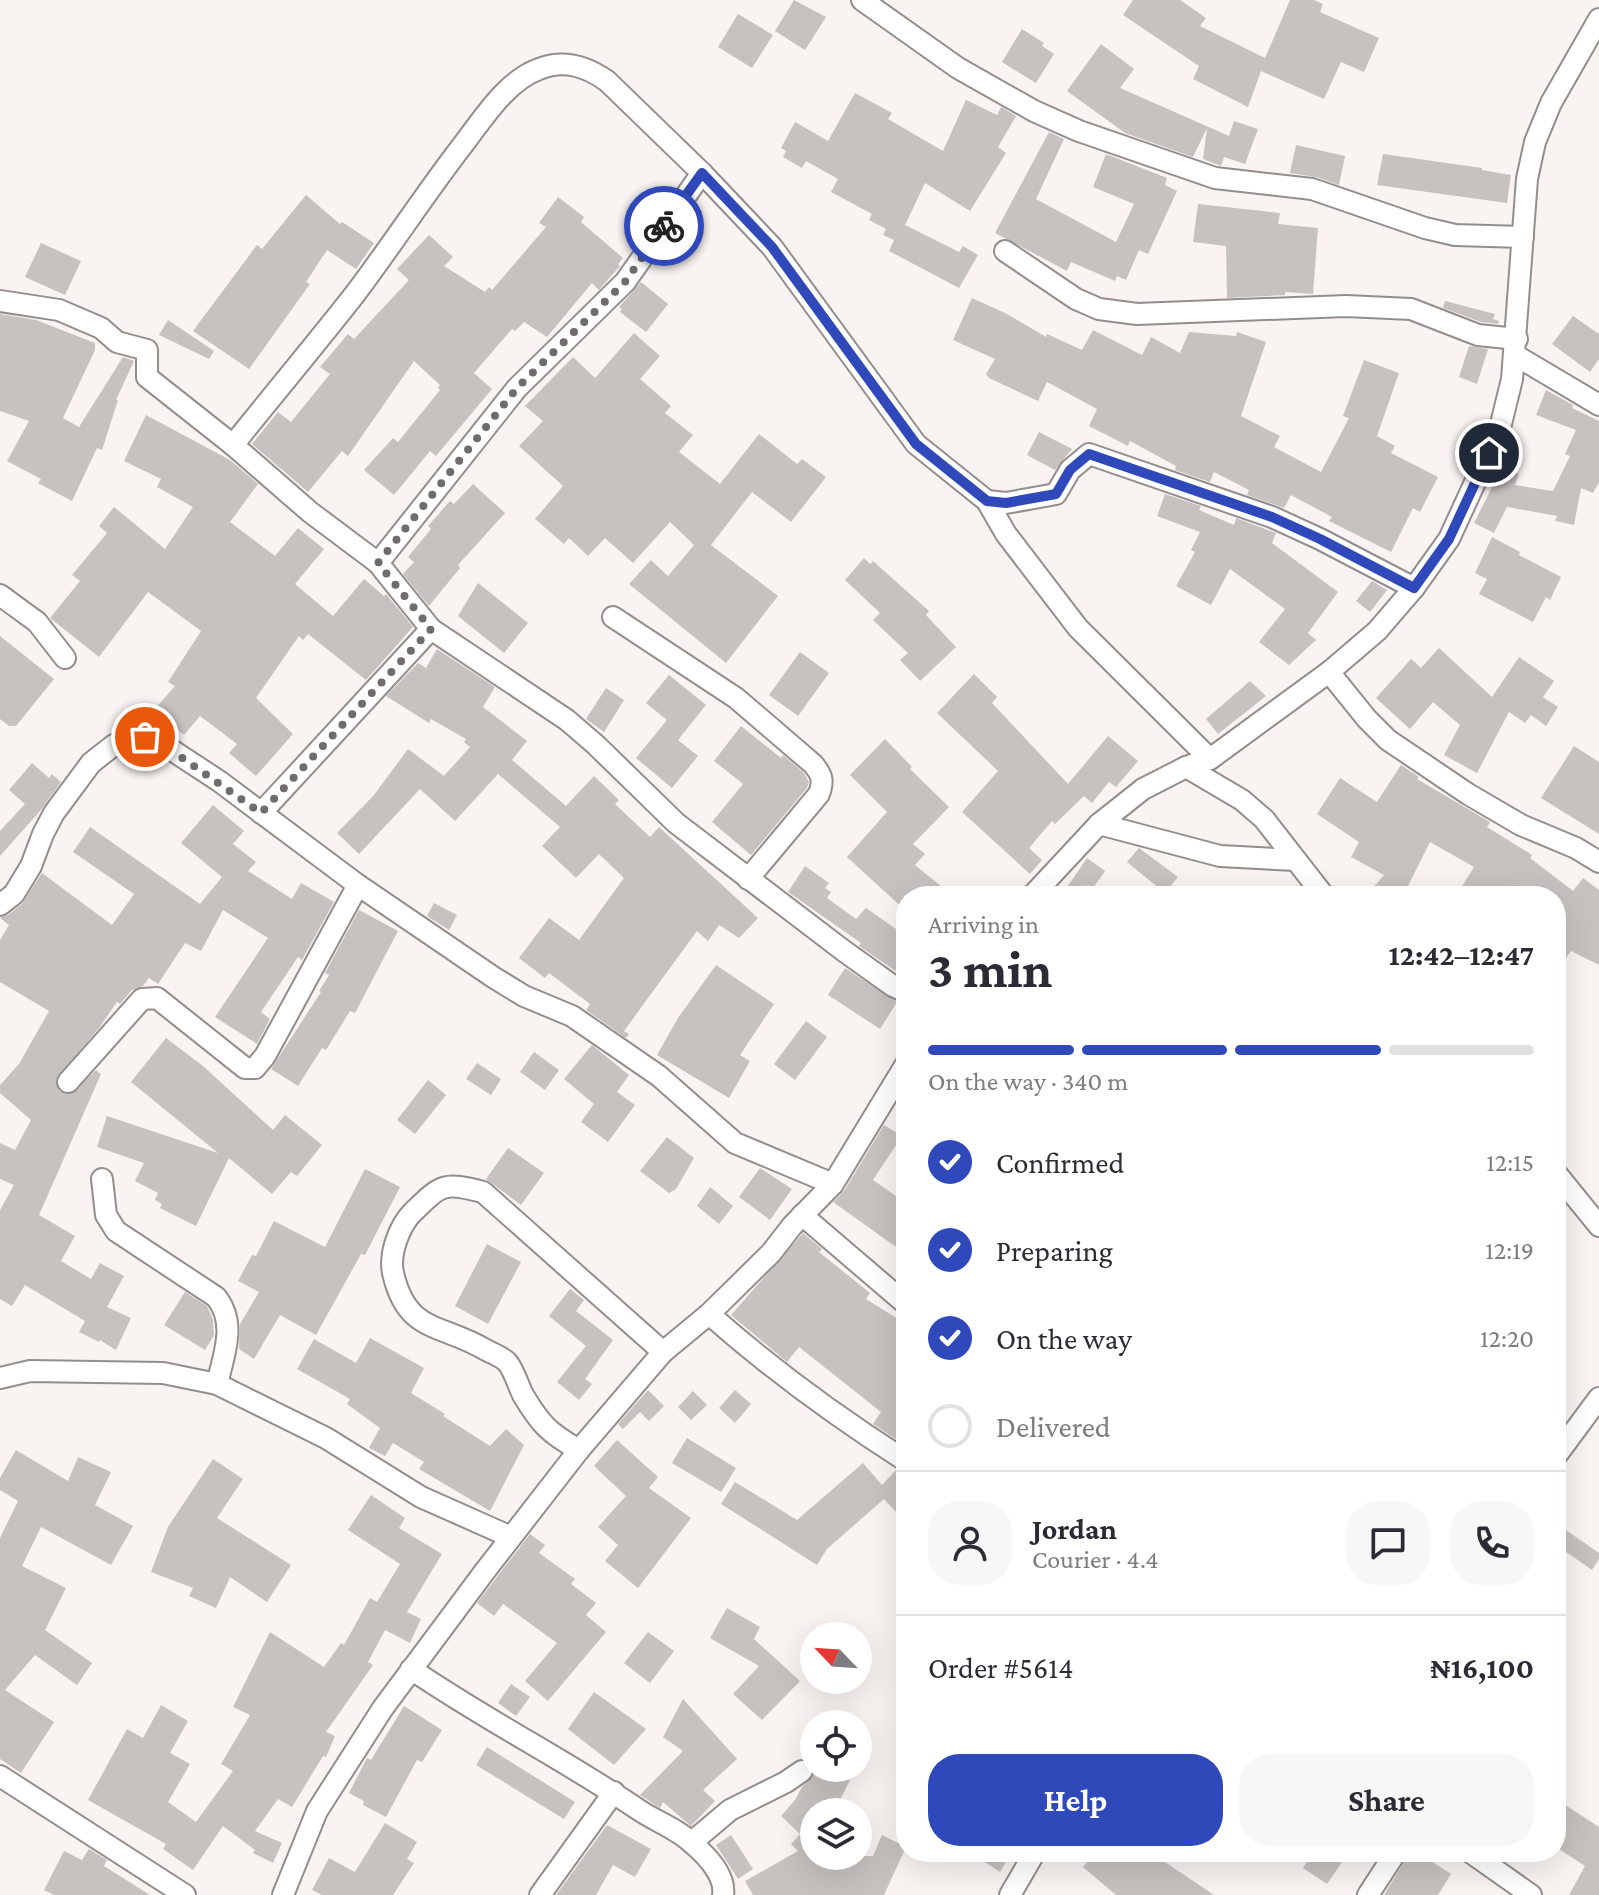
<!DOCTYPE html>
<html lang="en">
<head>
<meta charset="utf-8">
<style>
	:root { --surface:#fff; --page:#f7f7f7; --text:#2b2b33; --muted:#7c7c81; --line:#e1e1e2; --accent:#3049ba }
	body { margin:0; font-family:"Crimson Pro",serif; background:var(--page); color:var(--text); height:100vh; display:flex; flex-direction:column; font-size:30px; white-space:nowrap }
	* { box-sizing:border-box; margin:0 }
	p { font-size:26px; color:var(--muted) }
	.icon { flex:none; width:44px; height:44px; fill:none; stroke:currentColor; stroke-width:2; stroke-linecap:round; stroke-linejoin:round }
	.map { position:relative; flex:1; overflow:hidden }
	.side { position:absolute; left:896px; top:886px; width:670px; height:976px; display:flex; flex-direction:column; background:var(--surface); border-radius:32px; box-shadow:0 8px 32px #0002 }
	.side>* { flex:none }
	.needle { width:52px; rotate:295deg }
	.fabs { position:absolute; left:800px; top:1622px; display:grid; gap:16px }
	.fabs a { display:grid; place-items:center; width:72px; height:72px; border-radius:50%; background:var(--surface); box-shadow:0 8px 32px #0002; font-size:40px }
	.pin { position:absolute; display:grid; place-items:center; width:68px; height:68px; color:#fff; margin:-34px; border:4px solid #fff; border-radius:50%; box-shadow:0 2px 8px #0007 }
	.courier { position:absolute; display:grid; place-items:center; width:80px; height:80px; margin:-40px; border:6px solid #3049ba; border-radius:50%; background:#fff; color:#222; box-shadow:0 2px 10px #0007 }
	.headline em { font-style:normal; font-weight:700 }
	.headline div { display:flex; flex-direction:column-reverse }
	.headline { display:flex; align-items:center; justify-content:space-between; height:136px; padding:0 32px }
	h1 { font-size:52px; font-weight:700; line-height:60px }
	.bar { display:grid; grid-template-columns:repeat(4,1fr); gap:12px 8px; align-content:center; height:96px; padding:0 32px }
	.bar i { height:10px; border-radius:6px; background:var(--line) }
	.bar .on { background:var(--accent) }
	.bar p { grid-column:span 4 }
	.line { display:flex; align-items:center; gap:20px; padding:0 32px; border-top:2px solid var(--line) }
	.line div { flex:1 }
	.round { display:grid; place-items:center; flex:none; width:84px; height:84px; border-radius:32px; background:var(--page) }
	ol { padding:0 32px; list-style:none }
	li { display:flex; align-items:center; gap:24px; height:88px }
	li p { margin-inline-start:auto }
	li .icon { padding:8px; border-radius:50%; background:var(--accent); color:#fff; stroke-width:4 }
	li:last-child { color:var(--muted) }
	li i { width:44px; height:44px; border:4px solid var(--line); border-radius:50% }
	.cta { display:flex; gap:16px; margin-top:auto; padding:16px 32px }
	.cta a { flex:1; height:92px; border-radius:32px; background:var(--accent); color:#fff; font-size:32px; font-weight:700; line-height:92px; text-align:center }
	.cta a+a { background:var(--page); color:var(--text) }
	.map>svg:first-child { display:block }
</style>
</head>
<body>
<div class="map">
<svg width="1599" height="1895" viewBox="0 0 1599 1895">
	<rect width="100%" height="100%" fill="#f9f4f2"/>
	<g fill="#c6c2bf">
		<path d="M794,0L826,17L805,50L775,31Z"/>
		<path d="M1133,0H1180L1206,18L1200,26L1265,58L1290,0H1314L1323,4L1320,12L1379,38L1364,72L1341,62L1324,99L1261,71L1248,107L1193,79L1199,66L1123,15Z"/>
		<path d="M738,14L773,35L752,68L718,47Z"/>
		<path d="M1022,29L1044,43L1042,46L1054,54L1036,83L1002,62Z"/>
		<path d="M1101,44L1134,69L1120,88L1229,136L1234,121L1258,129L1245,164L1224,157L1221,166L1203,159L1207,128L1193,157L1125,133L1067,91Z"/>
		<path d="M855,93L892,113L888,119L943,151L966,100L997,115L1001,107L1016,116L998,147L1006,153L970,211L925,183L905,225L959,252L963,246L978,255L959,288L889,251L894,240L883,235L886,229L869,220L872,214L831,192L838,179L806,161L802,168L783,157L786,151L781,148L795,122L828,141Z"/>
		<path d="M1049,132L1064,139L1036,199L1116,242L1134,204L1093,187L1106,154L1167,178L1165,185L1177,191L1148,254L1139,250L1126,280L1117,276L1115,281L1071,262L1067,271L995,233Z"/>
		<path d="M1296,145L1345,156L1339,185L1316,177L1290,173Z"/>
		<path d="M1383,154L1482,168V170L1511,175L1507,203L1377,185Z"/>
		<path d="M306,195L340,224L342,222L374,243L356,269L327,250L306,282L310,284L249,369L193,331L257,245L262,249Z"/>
		<path d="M558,197L584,217L581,222L623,258L618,264L620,266L599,290L592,283L547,337L524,322L515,331L512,329L474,373L492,389L436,456L430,451L394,495L364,470L393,438L398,442L440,390L438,388L440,385L414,361L348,456L342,451L308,492L252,444L278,412L291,422L330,374L320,367L348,334L354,339L409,280L397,269L429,235L453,257L444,266L485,292L489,287L492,290L546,227L539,223Z"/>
		<path d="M1198,204L1280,213L1278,224L1318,228L1313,294L1285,292V295L1227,298L1226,246L1193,242Z"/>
		<path d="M41,243L81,261L65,295L25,277Z"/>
		<path d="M641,282L668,304L646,332L620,312L622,309L619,307Z"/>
		<path d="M972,298L1007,314L1046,337L1047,334L1082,350L1093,330L1142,355L1151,337L1180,353L1189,332L1236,336L1237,332L1266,342L1241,416L1280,436L1274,447L1321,472L1349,418L1343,416L1364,360L1399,373L1377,436L1395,446L1391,453L1438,477L1420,512L1413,508L1391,552L1329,521L1332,517L1291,495L1284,508L1247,495L1249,490L1214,472L1210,482L1175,470L1176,466L1130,441L1128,446L1089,426L1097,409L1047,382L1038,401L989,378L986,374L995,359L953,340Z"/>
		<path d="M1445,301L1495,314L1493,319L1499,321L1498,324L1481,322L1443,308Z"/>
		<path d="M0,314L36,320L95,343V350L63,418L79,427L123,357L134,361L116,400H118L102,450L97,448L72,501L38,483L41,479L7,461L29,421L0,411Z"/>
		<path d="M1573,316L1599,334V359L1590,372L1552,344Z"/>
		<path d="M168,320L214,351L209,359L159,335Z"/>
		<path d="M634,333L660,356L640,379L671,406L665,413L693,435L679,452L720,484L759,434L797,464L802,459L826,477L791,522L752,492L711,545L778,596L726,663L629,584L651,560L668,576L694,545L670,522L633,563L605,538L588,556L569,538L564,544L535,519L563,486L519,446L543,421L525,406L573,357L595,378Z"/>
		<path d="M1469,346L1488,349L1477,384L1459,377Z"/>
		<path d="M1546,390L1573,405L1572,408L1599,421V482L1593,493L1581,488L1574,525L1555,521L1557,516L1507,507L1494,533L1474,523L1492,487L1490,486L1497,469L1499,467L1519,474L1515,485L1553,491L1570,456L1565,454L1576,430L1536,415Z"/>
		<path d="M146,415L230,460L258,484L230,522L275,556L298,528L324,549L295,584L333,616L364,579L384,596L386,594L413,627L366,680L308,634L303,640L299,636L256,698L293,734L256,776L229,753L237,744L200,716L184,735L154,710L175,686L168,682L201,631L148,592L99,657L50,618L80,581L72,575L107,533L99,526L114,507L165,549L193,507L157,487L161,479L124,461Z"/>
		<path d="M1039,432L1072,449L1055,470L1027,455Z"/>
		<path d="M473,484L505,513L458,565L460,568L429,606L403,574L414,562L408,557L431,529L428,526L450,501L454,504Z"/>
		<path d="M1165,494L1201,506L1199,510L1234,525L1236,518L1276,533L1272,543L1338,592L1308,633L1316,640L1289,665L1259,642L1285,609L1230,569L1211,605L1176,586L1195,552L1191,550L1200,532L1157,516Z"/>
		<path d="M1492,537L1520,552L1519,555L1561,577L1550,600L1546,597L1533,622L1479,594L1487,579L1475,573Z"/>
		<path d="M864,558L870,564L873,561L929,611L926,615L956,647L920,681L900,660L908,653L873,620L880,613L845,580Z"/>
		<path d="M1372,581L1387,590L1370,612L1356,601Z"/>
		<path d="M478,583L528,623L504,653L458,616Z"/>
		<path d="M0,636L54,679L16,726H9L0,719Z"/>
		<path d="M1439,648L1492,697L1519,657L1554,681L1543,697L1558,707L1546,726L1531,715L1525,723L1509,712L1477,773L1444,755L1460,725L1433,702L1410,729L1376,698L1411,659L1421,668Z"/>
		<path d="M437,649L495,687L483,707L527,741L512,760L566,806L594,776L619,800L615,804L650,837L659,827L758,918L739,938L719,925L708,941L697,931L624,1031L629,1034L626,1038L586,1010L590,1004L549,973L545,978L519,958L549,918L579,940L624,878L599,854L576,878L542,846L560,827L498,774L455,821L420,789L359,854L337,833L374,795L408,749L444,776L470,747L464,742L466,739L431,719L429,723L386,696L418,663L426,668Z"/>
		<path d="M800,652L829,673L798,716L769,695Z"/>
		<path d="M974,674L997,697L992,703L1068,784L1108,736L1138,761L1116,787L1109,782L1092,803L1084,796L1055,824L1052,821L1029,848L1042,860L1030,874L962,812L998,771L937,713Z"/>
		<path d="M669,675L706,705L678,740L698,756L672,788L636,758L667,720L646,703Z"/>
		<path d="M1250,681L1266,696L1218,734L1206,719Z"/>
		<path d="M606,688L624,700L604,732L586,719Z"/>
		<path d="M741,726L781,758L783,755L804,773L809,782L807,788L751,855L712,822L743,784L714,761Z"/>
		<path d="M885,739L912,767L910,769L949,807L913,844L925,854L915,865L953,896H906V911L847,857L887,812L850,775Z"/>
		<path d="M1574,746L1599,762V834L1541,798Z"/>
		<path d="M32,763L49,778L52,774L61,782L40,811L0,856V831L25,804L9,790Z"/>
		<path d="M1401,765L1419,777L1417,779L1490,822L1487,827L1532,855L1530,858L1573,891L1583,878L1599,890V965L1571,951L1556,972V896H1456L1474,867L1430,842L1403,896H1366L1384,875L1351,857L1359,842L1317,814L1340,778L1377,802Z"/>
		<path d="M213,805L244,831L233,844L256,862L248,871L292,899L301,883L334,902L302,960L298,957L261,1012L270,1019L257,1044L215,1017L268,938L223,910L201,951L185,943L158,984L149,978L143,986L132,990L120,1004L117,1002L99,1028L56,1079L59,1091L71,1094L96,1070L101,1074L39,1215L75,1236L61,1261L91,1279L100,1263L124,1276L107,1307L131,1318L116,1350L100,1340L99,1342L79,1332L85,1321L25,1285L12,1306L0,1299V1210L14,1185L0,1179V1143L15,1150L31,1120L0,1093V1085L19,1064L49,1011L0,982V940L9,925L0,918L8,915L22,904L42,873L112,925L134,894L73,852L90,827L200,904L222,877L181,843Z"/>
		<path d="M1139,848L1178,877L1165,893L1127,862Z"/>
		<path d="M1087,858L1105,871L1093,888L1088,885L1080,896H1061Z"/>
		<path d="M805,866L829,883L825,888L831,892L827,898L856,919L866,908L906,936V978L859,946L861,943L788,892Z"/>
		<path d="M434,903L457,915L449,930L427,916Z"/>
		<path d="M359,910L398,931L355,1013L350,1011L326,1050L322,1048L298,1086L271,1069L321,992L319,991L329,975L325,973Z"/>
		<path d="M716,965L774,1004L740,1055L750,1061L729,1098L657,1055L678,1018Z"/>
		<path d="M845,968L897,1002L880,1029L828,995Z"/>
		<path d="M806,1021L827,1037L795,1080L774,1064Z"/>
		<path d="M166,1038L203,1066L273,1130L285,1115L322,1145L297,1176L291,1172L272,1194L229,1158L196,1226L160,1208L162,1204L155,1200L158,1193L135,1181L144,1163L97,1147L107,1116L218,1153L131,1082Z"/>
		<path d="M592,1045L629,1075L617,1092L635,1105L608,1142L581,1122L594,1104L564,1079Z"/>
		<path d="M534,1052L559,1070L545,1090L520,1072Z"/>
		<path d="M477,1063L501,1079L491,1095L466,1079Z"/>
		<path d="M428,1080L446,1095L415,1134L397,1120Z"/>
		<path d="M884,1125L902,1136L873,1180L906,1203V1254L833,1202L844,1191Z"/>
		<path d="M667,1137L694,1158L676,1189L669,1193L640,1171Z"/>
		<path d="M508,1148L544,1173L521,1205L486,1179Z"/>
		<path d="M760,1168L792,1189L770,1220L739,1197Z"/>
		<path d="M365,1169L400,1187L365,1255L361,1254L316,1335L280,1315L254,1359L239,1349L240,1324L259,1292L238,1281L252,1255L256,1256L274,1221L325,1247Z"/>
		<path d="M710,1187L733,1206L719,1224L697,1206Z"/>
		<path d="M803,1233L822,1249L819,1252L870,1293L866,1299L906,1324V1446L873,1424L881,1412L799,1347L787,1362L731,1315Z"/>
		<path d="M487,1244L521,1262L488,1324L455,1306Z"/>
		<path d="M570,1289L584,1300L576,1311L613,1340L585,1379L592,1384L579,1400L557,1382L586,1346L549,1316Z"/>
		<path d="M185,1292L207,1306L213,1320L214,1335L205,1350L164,1325Z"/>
		<path d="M370,1338L424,1368L411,1393L445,1414L443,1416L490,1446L506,1429L524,1445L490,1511L419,1469L424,1462L393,1443L385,1456L369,1448L380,1428L347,1404L350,1399L297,1369L314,1339L356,1363Z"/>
		<path d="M648,1390L664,1406L649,1421L640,1412L623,1429L618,1424Z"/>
		<path d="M735,1390L751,1404L735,1423L719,1408Z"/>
		<path d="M693,1391L707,1405L691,1420L678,1407Z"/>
		<path d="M687,1438L736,1468L721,1492L672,1463Z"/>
		<path d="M617,1440L658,1477L649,1488L691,1518L638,1588L605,1561L618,1545L598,1527L626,1496L594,1466Z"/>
		<path d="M16,1450L68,1481L78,1457L111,1472L95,1505L133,1526L111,1565L41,1527L22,1566L66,1588L45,1630L92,1663L77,1685L35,1655L5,1690L54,1722L21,1773L0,1759V1538L18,1501L0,1490V1478Z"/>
		<path d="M213,1459L243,1479L217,1518L291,1565L267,1602L230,1577L216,1608L189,1596L193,1588L151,1572L168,1527Z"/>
		<path d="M863,1463L882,1485L896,1470L906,1478V1523L884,1499L827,1549L817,1565L721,1504L735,1482L797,1520Z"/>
		<path d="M371,1495L405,1518L399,1528L442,1554L407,1612L421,1619L410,1643L385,1630L368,1662L373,1665L326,1732L335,1736L326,1757L323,1756L292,1807L278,1799L255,1831L282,1843L273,1863L253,1853L255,1850L223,1826L193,1870L163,1849L166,1844L88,1800L127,1729L143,1738L161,1705L188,1721L170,1753L190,1764L168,1802L196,1822L233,1771L221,1764L250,1715L233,1707L270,1632L324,1667L341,1643L344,1645L370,1598L377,1602L400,1564L348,1530Z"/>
		<path d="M1563,1528L1599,1553V1559L1592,1570L1556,1545V1538Z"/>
		<path d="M530,1534L545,1545L539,1553L575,1579L571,1584L596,1603L586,1615L606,1632L548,1701L525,1681L557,1643L503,1604L494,1616L477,1603Z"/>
		<path d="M727,1608L760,1627L754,1639L800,1681L762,1720L733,1694L759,1666L710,1638Z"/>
		<path d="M648,1632L674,1651L650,1683L624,1663Z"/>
		<path d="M511,1684L530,1697L516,1716L498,1703Z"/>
		<path d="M594,1692L646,1729L614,1765L568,1729Z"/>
		<path d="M683,1699L737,1759L703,1790L715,1801L691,1826L663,1802L660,1808L640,1795L683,1751L663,1737Z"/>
		<path d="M404,1706L442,1730L422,1762L417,1760L386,1817L363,1805L364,1801L349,1793L367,1758L371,1760Z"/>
		<path d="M487,1747L575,1802L564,1819L476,1765Z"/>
		<path d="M814,1768H856L834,1812H814V1856H873L882,1835L906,1847L884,1895H753L745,1881L798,1851L791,1844L800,1834L781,1816L795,1800L802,1787L813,1777Z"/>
		<path d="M1556,1799L1599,1827V1895H1569L1585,1866L1556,1847Z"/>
		<path d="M385,1823L417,1842L407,1859L414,1863L393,1895H322L312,1890L329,1858L355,1872Z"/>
		<path d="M607,1825L651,1849L635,1877L613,1865L596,1895H556Z"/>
		<path d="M731,1835L753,1869L738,1879L716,1845Z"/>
		<path d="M89,1849L107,1860L104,1866L150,1895H54L44,1890L64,1851L82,1860Z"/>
		<path d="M969,1852H1012L1000,1872Z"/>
		<path d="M1096,1852H1150L1214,1895H1116L1083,1867Z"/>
		<path d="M1313,1852H1349L1327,1884L1303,1868Z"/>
		<path d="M1410,1852H1417L1451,1874L1438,1895H1384Z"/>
	</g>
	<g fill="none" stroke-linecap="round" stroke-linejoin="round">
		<defs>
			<g id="minor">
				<path d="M862,0L958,68L1034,111L1079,131L1215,178L1312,189L1425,228L1455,235L1523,237"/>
				<path d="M1005,251L1076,299L1099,309L1137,314L1346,306L1411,309L1478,335L1517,339"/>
				<path d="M0,301L59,310L101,328L117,342L147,350V377L233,445L310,512L378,563L431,629L567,720L596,745L676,823L844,951L893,986L906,992"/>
				<path d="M1515,355L1599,405"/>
				<path d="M233,445C273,395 315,345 355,294C392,245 425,194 462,146C483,119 506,81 539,69C564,59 586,66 607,81L702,173L772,247L916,444L987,501L1006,534L1078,628L1210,759"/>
				<path d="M987,501L1006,503L1056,494L1070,470L1089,454L1272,517L1320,539L1414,588"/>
				<path d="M378,563L517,388L625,282L702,173"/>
				<path d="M0,595L37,622L65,658"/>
				<path d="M613,617L736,698L813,764C822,775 824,780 819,794L748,879"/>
				<path d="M1329,672L1367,719L1388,740L1468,794L1521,825L1576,848L1599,862"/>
				<path d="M1186,767L1242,800L1264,819L1324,896"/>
				<path d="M261,813L431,629"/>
				<path d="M1099,824L1220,856L1295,860"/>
				<path d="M1032,896L1099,824L1143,789L1186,767L1210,759L1329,672L1377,631L1414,588L1449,539L1500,428L1512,379L1527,179L1535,142L1551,103L1599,19"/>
				<path d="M0,905L14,894L31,866L43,834L54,813L91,763L114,745L131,737H145L161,743L219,781L358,885L493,977L524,996L572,1016L659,1076L735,1143L833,1184"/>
				<path d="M68,1082L142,999L157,998L245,1068H255L265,1056L358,885"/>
				<path d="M1556,1173L1599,1226"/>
				<path d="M102,1179L106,1215L116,1231L216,1297C237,1323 224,1354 217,1384"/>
				<path d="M802,1215L906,1304"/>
				<path d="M709,1314C770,1368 837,1417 906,1461"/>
				<path d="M0,1378L30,1371L163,1373L217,1384L326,1438L421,1497L511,1537"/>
				<path d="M579,1450C549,1433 541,1425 523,1395C518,1385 514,1370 507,1362C502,1357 492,1353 486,1350C441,1323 407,1334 393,1273C389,1254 399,1226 413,1212C442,1184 443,1182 483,1192L663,1352"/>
				<path d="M1556,1456L1599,1398"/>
				<path d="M411,1669C484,1719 563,1759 636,1808C654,1821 677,1828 693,1844C707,1856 726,1876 723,1895"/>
				<path d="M0,1776L185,1895"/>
				<path d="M692,1842L730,1810L786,1782L802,1771"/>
				<path d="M1470,1852L1531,1895"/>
				<path d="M283,1895L317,1811L383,1708L485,1571L579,1450L663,1352L709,1314L771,1253L792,1226L833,1184L906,1064"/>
				<path d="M540,1895L614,1792"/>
				<path d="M1010,1895L1035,1852"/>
				<path d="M1368,1895L1396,1852"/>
			</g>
		</defs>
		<use href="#minor" stroke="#928e8c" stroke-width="24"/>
		<use href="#minor" stroke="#fff" stroke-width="20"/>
	</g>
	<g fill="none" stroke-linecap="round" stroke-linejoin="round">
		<path stroke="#6f6c6b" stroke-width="8" stroke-dasharray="0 14.4" d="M145,737L161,743L261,813L431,629L378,563L517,388L625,282L664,226"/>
		<path stroke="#3049ba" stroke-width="10" d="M664,226L702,173L772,247L916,444L987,501L1006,503L1056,494L1070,470L1089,454L1272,517L1320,539L1414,588L1449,539L1489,453"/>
	</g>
</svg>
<div class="fabs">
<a><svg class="needle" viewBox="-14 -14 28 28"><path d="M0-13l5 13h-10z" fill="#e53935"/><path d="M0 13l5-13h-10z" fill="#7c7c81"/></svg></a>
<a><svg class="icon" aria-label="locate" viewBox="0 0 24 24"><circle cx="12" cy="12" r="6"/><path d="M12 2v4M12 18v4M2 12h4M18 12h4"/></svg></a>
<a><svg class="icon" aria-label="layers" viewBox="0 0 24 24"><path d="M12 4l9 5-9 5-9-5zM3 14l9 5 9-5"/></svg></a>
</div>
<div class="pin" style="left:145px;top:737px;background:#ea580c"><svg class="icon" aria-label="bag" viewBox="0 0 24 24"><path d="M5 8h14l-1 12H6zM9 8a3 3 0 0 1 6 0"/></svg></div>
<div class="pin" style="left:1489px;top:453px;background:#1f2937"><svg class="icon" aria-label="home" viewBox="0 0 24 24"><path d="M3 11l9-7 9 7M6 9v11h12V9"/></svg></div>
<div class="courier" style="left:664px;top:226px"><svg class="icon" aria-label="bike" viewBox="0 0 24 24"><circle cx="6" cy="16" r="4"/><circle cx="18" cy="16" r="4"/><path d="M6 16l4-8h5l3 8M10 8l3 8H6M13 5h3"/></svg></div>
<section class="side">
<div class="headline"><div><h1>3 min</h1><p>Arriving in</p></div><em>12:42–12:47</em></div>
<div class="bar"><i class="on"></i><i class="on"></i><i class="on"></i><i></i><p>On the way · 340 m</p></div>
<ol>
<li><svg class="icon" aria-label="check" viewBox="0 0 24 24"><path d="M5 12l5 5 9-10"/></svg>Confirmed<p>12:15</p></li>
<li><svg class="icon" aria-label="check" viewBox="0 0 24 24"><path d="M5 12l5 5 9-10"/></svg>Preparing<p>12:19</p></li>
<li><svg class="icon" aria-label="check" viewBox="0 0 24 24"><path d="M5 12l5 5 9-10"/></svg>On the way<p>12:20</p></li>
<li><i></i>Delivered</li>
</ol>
<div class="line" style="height:144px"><a class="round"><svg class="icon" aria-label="person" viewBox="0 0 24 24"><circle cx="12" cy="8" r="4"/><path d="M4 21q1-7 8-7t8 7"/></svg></a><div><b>Jordan</b><p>Courier · 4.4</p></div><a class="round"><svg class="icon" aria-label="chat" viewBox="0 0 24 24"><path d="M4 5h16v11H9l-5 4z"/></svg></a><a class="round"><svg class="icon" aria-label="phone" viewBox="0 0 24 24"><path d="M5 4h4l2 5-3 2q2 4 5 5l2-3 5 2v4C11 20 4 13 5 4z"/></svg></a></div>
<div class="line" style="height:104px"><div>Order #5614</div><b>₦16,100</b></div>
<div class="cta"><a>Help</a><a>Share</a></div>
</section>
</div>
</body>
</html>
